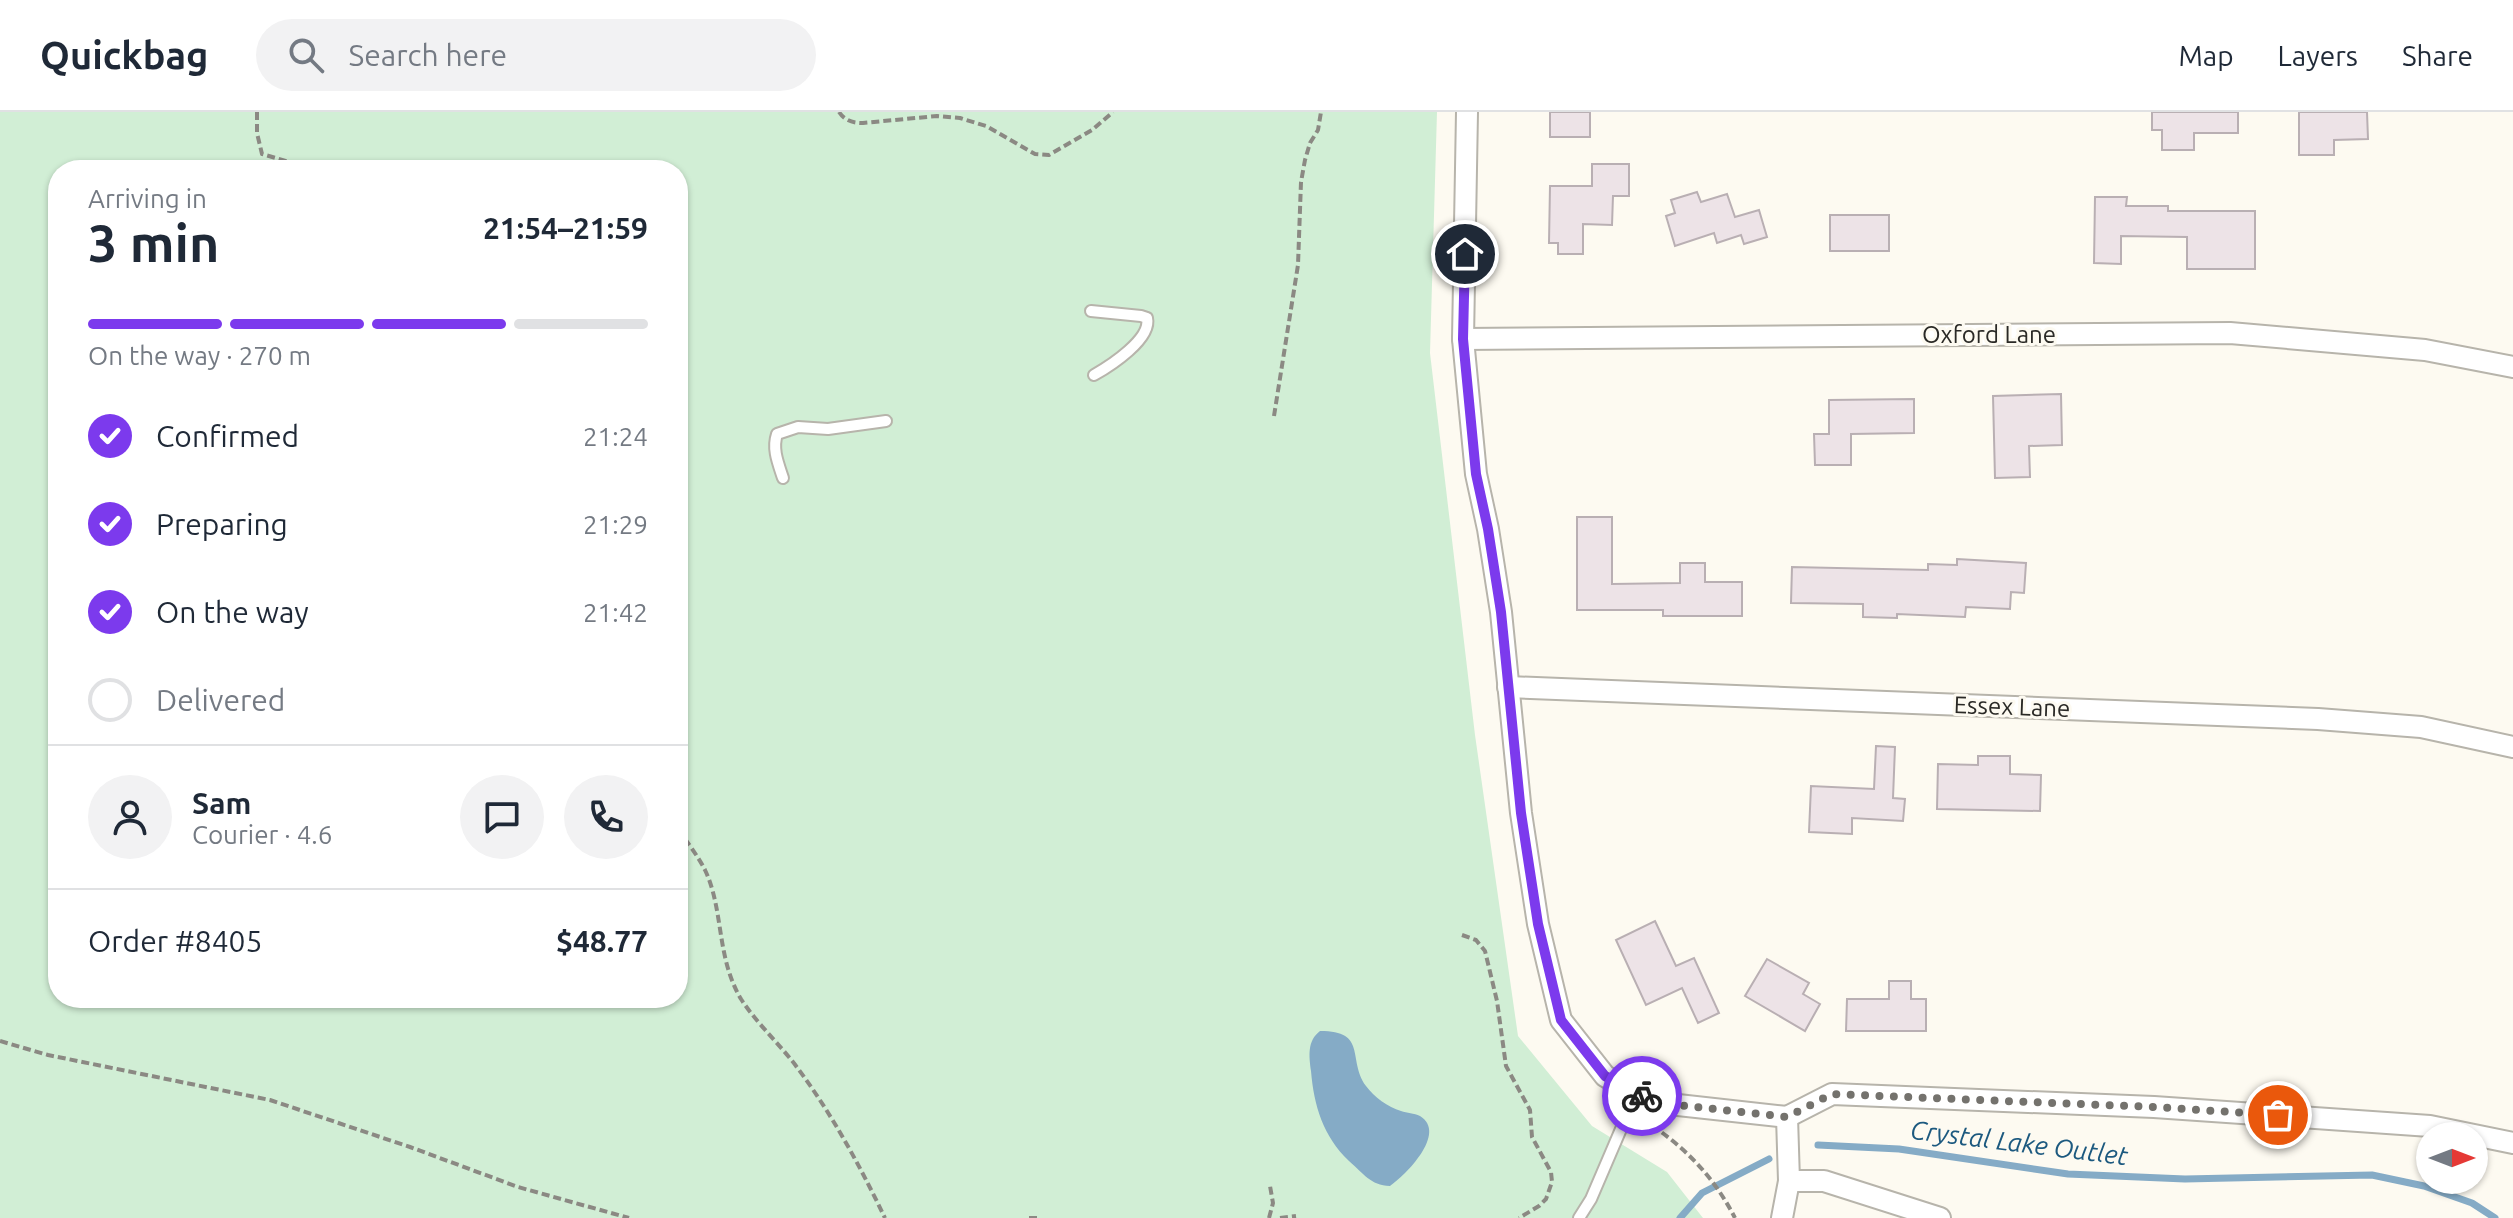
<!DOCTYPE html>
<html lang="en">
<head>
<meta charset="utf-8">
<style>
	:root { --surface:#fff; --page:#f2f2f3; --text:#1f2937; --muted:#747a83; --line:#e0e1e3; --accent:#7c3aed }
	body { margin:0; font-family:Ubuntu,sans-serif; background:var(--page); color:var(--text); height:100vh; display:flex; flex-direction:column; font-size:30px; white-space:nowrap }
	* { box-sizing:border-box; margin:0 }
	p { font-size:26px; color:var(--muted) }
	.icon { flex:none; width:44px; height:44px; fill:none; stroke:currentColor; stroke-width:2; stroke-linecap:round; stroke-linejoin:round }
	.map { position:relative; flex:1; overflow:hidden }
	.details { position:absolute; left:48px; top:48px; width:640px; height:848px; display:flex; flex-direction:column; background:var(--surface); border-radius:32px; box-shadow:0 2px 6px #0004 }
	.details>* { flex:none }
	.needle { width:52px; rotate:90deg }
	.tools { position:absolute; left:2416px; top:1010px; display:grid; gap:16px }
	.tools a { display:grid; place-items:center; width:72px; height:72px; border-radius:50%; background:var(--surface); box-shadow:0 2px 6px #0004; font-size:40px }
	.pin { position:absolute; display:grid; place-items:center; width:68px; height:68px; color:#fff; margin:-34px; border:4px solid #fff; border-radius:50%; box-shadow:0 2px 8px #0007 }
	.courier { position:absolute; display:grid; place-items:center; width:80px; height:80px; margin:-40px; border:6px solid #7c3aed; border-radius:50%; background:#fff; color:#222; box-shadow:0 2px 10px #0007 }
	.head em { font-style:normal; font-weight:600 }
	.head div { display:flex; flex-direction:column-reverse }
	.head { display:flex; align-items:center; justify-content:space-between; height:136px; padding:0 40px }
	h1 { font-size:52px; font-weight:600; line-height:60px }
	.bar { display:grid; grid-template-columns:repeat(4,1fr); gap:12px 8px; align-content:center; height:96px; padding:0 40px }
	.bar i { height:10px; border-radius:6px; background:var(--line) }
	.bar .selected { background:var(--accent) }
	.bar p { grid-column:span 4 }
	.line { display:flex; align-items:center; gap:20px; padding:0 40px; border-top:2px solid var(--line) }
	.line div { flex:1 }
	.round { display:grid; place-items:center; flex:none; width:84px; height:84px; border-radius:42px; background:var(--page) }
	ol { padding:0 40px; list-style:none }
	li { display:flex; align-items:center; gap:24px; height:88px }
	li p { margin-inline-start:auto }
	li .icon { padding:8px; border-radius:50%; background:var(--accent); color:#fff; stroke-width:4 }
	li:last-child { color:var(--muted) }
	li i { width:44px; height:44px; border:4px solid var(--line); border-radius:50% }
	header { display:flex; align-items:center; gap:48px; box-sizing:border-box; height:112px; padding:0 40px; background:var(--surface); border-bottom:2px solid var(--line) }
	header strong { font-size:38px }
	nav { display:flex; gap:44px; margin-inline-start:auto; font-size:28px }
	.search { width:560px; height:72px; background:var(--page); display:flex; align-items:center; gap:20px; box-sizing:border-box; padding:0 28px; border-radius:44px; color:var(--muted); font-size:30px }
	.map>svg:first-child { display:block }
</style>
</head>
<body>
<header>
<strong>Quickbag</strong>
<div class="search"><svg class="icon" aria-label="search" viewBox="0 0 24 24"><circle cx="10" cy="10" r="6"/><path d="M15 15l6 6"/></svg>Search here</div>
<nav><a>Map</a><a>Layers</a><a>Share</a></nav>
</header>
<div class="map">
<svg width="2513" height="1106" viewBox="0 0 2513 1106">
	<rect width="100%" height="100%" fill="#fdfaf1"/>
	<path fill="#d1eed5" fill-rule="evenodd" d="M0,0H1437L1430,241L1475,623L1518,924L1592,1014L1667,1060L1703,1106H0ZM58,58H678V886H58Z"/>
	<path fill="#85abc6" d="M1320,919C1368,919 1347,947 1366,974C1374,985 1388,995 1401,999C1407,1001 1414,1001 1420,1004C1448,1021 1405,1064 1390,1074C1370,1073 1364,1062 1349,1049C1323,1024 1314,994 1311,959C1309,944 1307,929 1320,919Z"/>
	<g fill="none" stroke-linecap="round" stroke-linejoin="round">
		<g stroke="#85abc6" stroke-width="7">
			<path d="M1818,1033L1899,1037L2068,1062L2185,1067L2372,1063L2424,1074L2472,1091L2495,1106"/>
			<path d="M1680,1106L1702,1081L1769,1047"/>
		</g>
	</g>
	<g fill="#ede3e7" stroke="#b9afb3" stroke-width="2">
		<rect x="1550" y="0" width="40" height="25"/>
		<path d="M2152,0H2238V21H2194V38H2162V18H2152Z"/>
		<path d="M2299,0H2367L2368,27L2334,28V43H2299Z"/>
		<path d="M1592,52H1629V84H1613L1612,113L1583,112V142H1558V131H1549L1550,74H1592Z"/>
		<path d="M1697,80L1701,90L1727,82L1735,105L1759,98L1767,125L1744,132L1741,123L1717,131L1714,121L1675,134L1666,104L1675,101L1671,88Z"/>
		<path d="M2095,85H2127L2126,94H2168V99H2255V157H2187V125L2121,124V152L2094,151Z"/>
		<rect x="1830" y="103" width="59" height="36"/>
		<path d="M2061,282L2062,333L2029,334L2030,365L1995,366L1993,284Z"/>
		<path d="M1914,287V321L1851,322V353H1815L1814,322H1829V288Z"/>
		<path d="M1577,405H1612V472L1680,471V451H1705V470H1742V504H1663V498H1577Z"/>
		<path d="M1957,447L2026,451L2024,481L2011,480L2010,497L1966,495L1965,505L1897,502V506L1863,505V492L1791,491L1792,455L1928,458V452L1957,453Z"/>
		<path d="M1876,634L1895,635L1893,686L1905,687L1903,709L1852,706V722L1809,720L1811,674L1874,677Z"/>
		<path d="M1978,644H2010V662L2041,663L2040,699L1937,697L1938,652L1978,653Z"/>
		<path d="M1655,809L1676,854L1694,846L1719,901L1698,911L1682,876L1646,893L1616,828Z"/>
		<path d="M1767,847L1809,871L1803,882L1820,892L1805,919L1745,884Z"/>
		<path d="M1889,869H1911V887H1926V919H1846L1847,887H1889Z"/>
	</g>
	<g fill="none" stroke-linecap="round" stroke-linejoin="round">
		<defs>
			<g id="service">
				<path d="M1091,199L1141,204L1147,206C1152,227 1110,254 1094,263"/>
				<path d="M783,366C778,351 772,337 777,322L798,315L828,317L886,309"/>
				<path d="M1579,1106L1591,1087L1636,982"/>
			</g>
			<g id="minor">
				<path d="M1467,0L1463,227L1476,362L1488,417L1501,500L1521,701L1538,812L1561,908L1605,964L1636,982L1678,993L1787,1005"/>
				<path d="M1463,227L2230,221L2425,238L2513,255"/>
				<path d="M1508,575L2318,607L2421,615L2513,635"/>
				<path d="M1787,1005L1832,982L2154,995L2430,1014L2513,1031"/>
				<path d="M1789,1069H1824L1940,1106"/>
				<path d="M1782,1106L1789,1069L1787,1005"/>
			</g>
		</defs>
		<use href="#service" stroke="#b7b4ab" stroke-width="14"/>
		<use href="#minor" stroke="#b7b4ab" stroke-width="24"/>
		<g stroke="#8b8983" stroke-width="4" stroke-dasharray="8 4" stroke-linecap="butt">
			<path d="M257,0V21L262,42L296,52"/>
			<path d="M839,0C845,9 853,11 863,11L937,4L960,6L986,14L1035,42L1049,43L1092,18L1113,0"/>
			<path d="M1274,304L1298,153L1301,70L1305,48L1310,31L1318,18L1321,0"/>
			<path d="M678,717C687,730 698,744 705,758C724,798 716,845 741,887C757,912 781,933 799,958C833,1004 860,1054 885,1106"/>
			<path d="M1462,823L1476,828L1485,839L1497,889L1506,954L1530,998L1532,1025L1551,1060L1552,1070L1546,1087L1539,1094L1519,1106"/>
			<path d="M0,929L48,943L270,988L410,1035L518,1075L629,1106"/>
			<path d="M1642,1007C1682,1032 1713,1063 1735,1106"/>
			<path d="M1029,1106H1038"/>
			<path d="M1269,1106L1273,1091L1270,1074"/>
			<path d="M1280,1106L1296,1104"/>
		</g>
		<use href="#service" stroke="#fff" stroke-width="10"/>
		<use href="#minor" stroke="#fff" stroke-width="20"/>
	</g>
	<g fill="none" stroke-linecap="round" stroke-linejoin="round">
		<path stroke="#74726d" stroke-width="8" stroke-dasharray="0 14.4" d="M1642,984L1678,993L1787,1005L1832,982L2154,995L2278,1003"/>
		<path stroke="#7c3aed" stroke-width="10" d="M1465,142L1463,227L1476,362L1488,417L1501,500L1521,701L1538,812L1561,908L1605,964L1642,984"/>
	</g>
	<g text-anchor="middle" stroke-width="6" stroke-linejoin="round" paint-order="stroke">
		<g font-size="24" fill="#2a2926" stroke="#fdfaf1">
			<text x="1989" y="231">Oxford Lane</text>
			<text transform="translate(2012 595) rotate(2)" y="8">Essex Lane</text>
		</g>
		<g font-size="26" font-style="italic" fill="#1c597f" stroke="#fdfaf1">
			<text transform="translate(2019 1031) rotate(7)" y="9">Crystal Lake Outlet</text>
		</g>
	</g>
</svg>
<div class="tools">
<a><svg class="needle" viewBox="-14 -14 28 28"><path d="M0-13l5 13h-10z" fill="#e53935"/><path d="M0 13l5-13h-10z" fill="#747a83"/></svg></a>
</div>
<div class="pin" style="left:2278px;top:1003px;background:#ea580c"><svg class="icon" aria-label="bag" viewBox="0 0 24 24"><path d="M5 8h14l-1 12H6zM9 8a3 3 0 0 1 6 0"/></svg></div>
<div class="pin" style="left:1465px;top:142px;background:#1f2937"><svg class="icon" aria-label="home" viewBox="0 0 24 24"><path d="M3 11l9-7 9 7M6 9v11h12V9"/></svg></div>
<div class="courier" style="left:1642px;top:984px"><svg class="icon" aria-label="bike" viewBox="0 0 24 24"><circle cx="6" cy="16" r="4"/><circle cx="18" cy="16" r="4"/><path d="M6 16l4-8h5l3 8M10 8l3 8H6M13 5h3"/></svg></div>
<section class="details">
<div class="head"><div><h1>3 min</h1><p>Arriving in</p></div><em>21:54–21:59</em></div>
<div class="bar"><i class="selected"></i><i class="selected"></i><i class="selected"></i><i></i><p>On the way · 270 m</p></div>
<ol>
<li><svg class="icon" aria-label="check" viewBox="0 0 24 24"><path d="M5 12l5 5 9-10"/></svg>Confirmed<p>21:24</p></li>
<li><svg class="icon" aria-label="check" viewBox="0 0 24 24"><path d="M5 12l5 5 9-10"/></svg>Preparing<p>21:29</p></li>
<li><svg class="icon" aria-label="check" viewBox="0 0 24 24"><path d="M5 12l5 5 9-10"/></svg>On the way<p>21:42</p></li>
<li><i></i>Delivered</li>
</ol>
<div class="line" style="height:144px"><a class="round"><svg class="icon" aria-label="person" viewBox="0 0 24 24"><circle cx="12" cy="8" r="4"/><path d="M4 21q1-7 8-7t8 7"/></svg></a><div><b>Sam</b><p>Courier · 4.6</p></div><a class="round"><svg class="icon" aria-label="chat" viewBox="0 0 24 24"><path d="M4 5h16v11H9l-5 4z"/></svg></a><a class="round"><svg class="icon" aria-label="phone" viewBox="0 0 24 24"><path d="M5 4h4l2 5-3 2q2 4 5 5l2-3 5 2v4C11 20 4 13 5 4z"/></svg></a></div>
<div class="line" style="height:104px"><div>Order #8405</div><b>$48.77</b></div>
</section>
</div>
</body>
</html>
